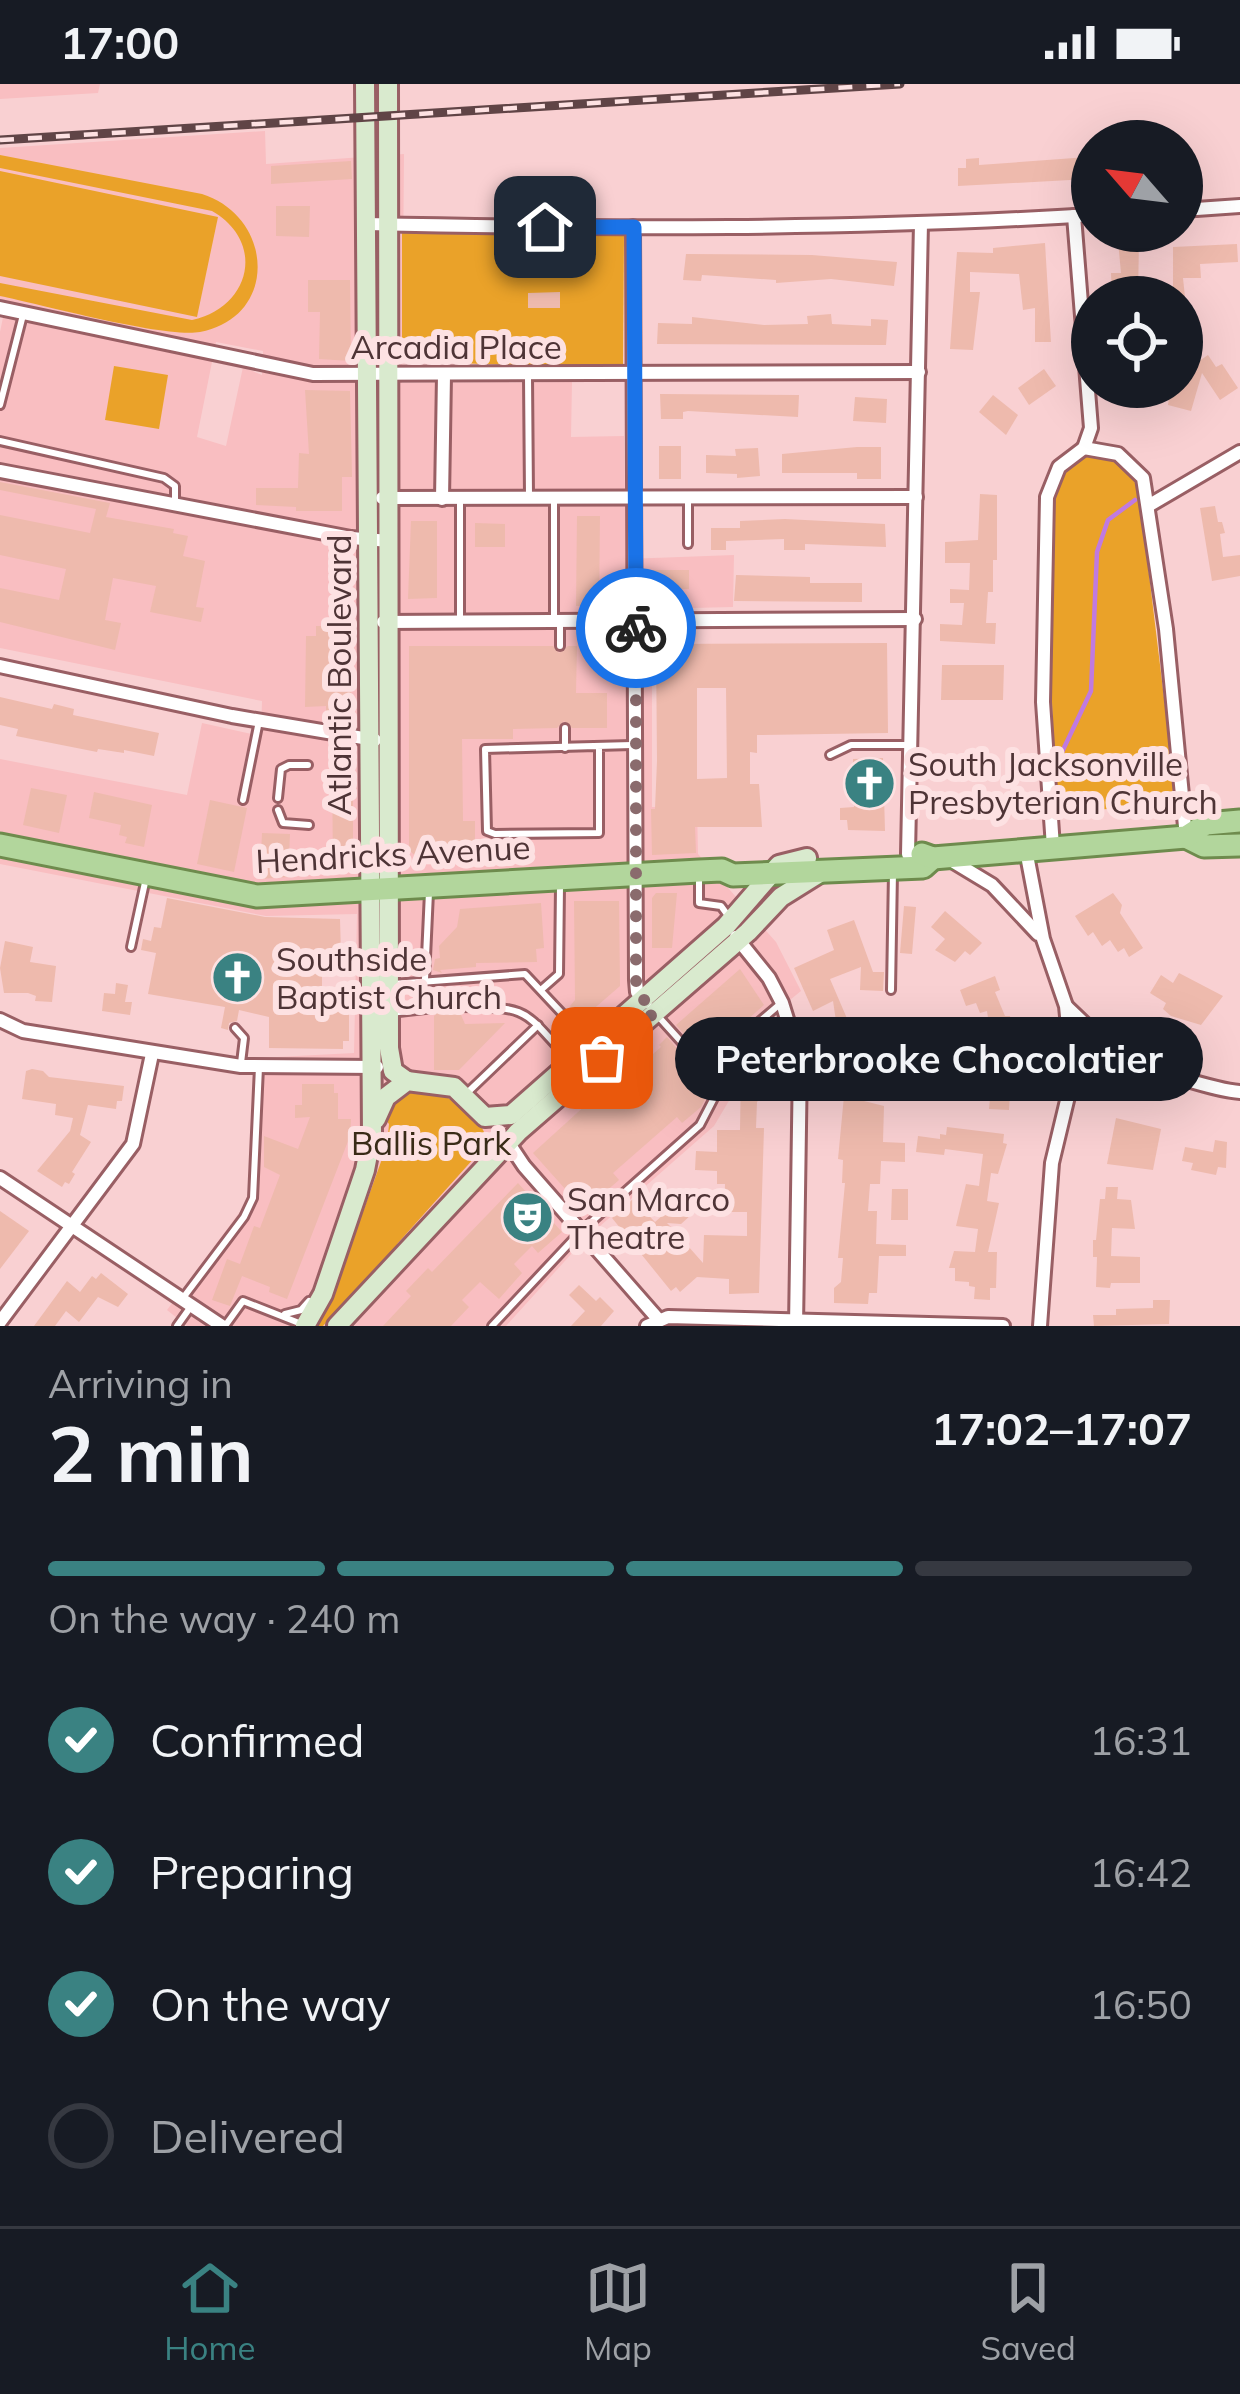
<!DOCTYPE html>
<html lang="en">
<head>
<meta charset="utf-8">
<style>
	:root { --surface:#171b24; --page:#242831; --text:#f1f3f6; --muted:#9ea1a6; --line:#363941; --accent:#3a8282 }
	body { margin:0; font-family:Mulish,sans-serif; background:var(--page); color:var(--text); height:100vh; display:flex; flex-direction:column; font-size:45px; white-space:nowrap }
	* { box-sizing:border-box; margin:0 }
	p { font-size:39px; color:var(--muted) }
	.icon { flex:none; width:66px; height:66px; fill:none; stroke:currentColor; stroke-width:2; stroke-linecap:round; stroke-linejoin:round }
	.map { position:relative; height:1242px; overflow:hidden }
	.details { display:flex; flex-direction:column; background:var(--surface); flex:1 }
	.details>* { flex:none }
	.needle { width:78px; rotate:298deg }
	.fabs { position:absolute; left:1071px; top:36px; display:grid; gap:24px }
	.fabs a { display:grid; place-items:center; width:132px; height:132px; border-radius:50%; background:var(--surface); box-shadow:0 12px 48px #0002; font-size:60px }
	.pin { position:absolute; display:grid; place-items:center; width:102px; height:102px; color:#fff; margin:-51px; border-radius:24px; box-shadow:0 6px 18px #0006 }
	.courier { position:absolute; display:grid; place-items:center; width:120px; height:120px; margin:-60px; border:9px solid #1a73e8; border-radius:50%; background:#fff; color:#222; box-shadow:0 3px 15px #0007 }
	.bubble { position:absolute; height:84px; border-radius:42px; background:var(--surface); box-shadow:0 12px 48px #0002; font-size:39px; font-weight:700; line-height:84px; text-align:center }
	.overview em { font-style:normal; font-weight:700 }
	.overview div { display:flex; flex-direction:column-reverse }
	.overview { display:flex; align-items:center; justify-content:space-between; height:204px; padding:0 48px }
	h1 { font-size:78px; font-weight:700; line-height:90px }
	.bar { display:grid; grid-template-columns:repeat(4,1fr); gap:18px 12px; align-content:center; height:144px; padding:0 48px }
	.bar i { height:15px; border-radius:9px; background:var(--line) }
	.bar .selected { background:var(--accent) }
	.bar p { grid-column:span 4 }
	ol { padding:0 48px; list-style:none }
	li { display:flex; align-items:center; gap:36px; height:132px }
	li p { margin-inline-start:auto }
	li .icon { padding:12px; border-radius:50%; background:var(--accent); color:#fff; stroke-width:4 }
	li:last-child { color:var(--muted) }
	li i { width:66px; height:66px; border:6px solid var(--line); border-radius:50% }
	.status { display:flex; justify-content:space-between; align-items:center; height:84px; padding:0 60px; background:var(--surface); direction:ltr }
	.status svg { height:33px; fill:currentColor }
	.tabs { display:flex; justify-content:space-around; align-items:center; height:168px; border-top:3px solid var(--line); background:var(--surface); font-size:33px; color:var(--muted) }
	.tabs a { display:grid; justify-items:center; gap:6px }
	.tabs .selected { color:var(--accent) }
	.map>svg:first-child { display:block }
</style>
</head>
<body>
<div class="status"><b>17:00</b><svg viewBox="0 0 49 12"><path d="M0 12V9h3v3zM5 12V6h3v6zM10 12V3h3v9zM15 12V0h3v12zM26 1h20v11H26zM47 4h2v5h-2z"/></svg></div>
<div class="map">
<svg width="1240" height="1242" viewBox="0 0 1240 1242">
	<rect width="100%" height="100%" fill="#f9d0d2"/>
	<g fill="#f9bec1" fill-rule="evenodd">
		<path d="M0,0H100L98,9L0,15Z"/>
		<path d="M265,47L266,80L404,70L402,299L572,298L571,353L624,352L626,475L734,471L733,523L652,525V723H697L698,770L776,858L801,907L737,959L719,981L729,1001L730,1015L714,1042L583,1157L506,1242H187L167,1226L251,1113L258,974L354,969L357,830L266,832L0,780V675L187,711L202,639L261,652L262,617L0,564V248L6,219L0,216V64ZM216,258L263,267L262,291L243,283L226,362L197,353Z"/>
	</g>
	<g fill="#eaa229">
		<path d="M0,71L202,110C274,133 279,233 200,248C163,254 44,221 0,212V199L192,236C251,223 266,158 212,127L0,84Z"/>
		<path d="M0,87L218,133L197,233L0,192Z"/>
		<path d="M402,145L624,151L623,285L402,277Z"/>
		<path d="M114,282L168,291L159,345L105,336Z"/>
		<path d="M1085,368C1118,374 1126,375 1139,408L1174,696L1171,721L1061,728L1054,684L1048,484L1052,404L1062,386Z"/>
		<path d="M408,1005C420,1011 427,1007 439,1010C454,1014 463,1027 473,1037L477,1034L486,1052L484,1063L398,1159L387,1179L379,1180L323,1242H314L331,1217L355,1151L353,1142L358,1129L364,1125L387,1061L389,1040L383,1032L386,1022Z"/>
	</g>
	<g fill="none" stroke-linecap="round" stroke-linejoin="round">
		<path stroke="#c07ae0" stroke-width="4.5" d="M1062,668L1091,607L1097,468L1108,436L1135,416"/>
	</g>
	<g fill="#eebaad" fill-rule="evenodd">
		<path d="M1088,73V95L958,102V84H966V75L979,74V81Z"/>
		<path d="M351,77L352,95L271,100V82Z"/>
		<path d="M276,122H310L309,153L276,152Z"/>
		<path d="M1139,156L1138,213H1112L1111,189H1121L1118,157Z"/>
		<path d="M1045,159L1051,258H1035V224L1023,226L1019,190L970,188V208H980L973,266L950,265L957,168L993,169V164Z"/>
		<path d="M1237,160L1238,178L1200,180L1201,194H1183L1185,213H1173V163Z"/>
		<path d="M686,170L812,171L897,178L894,202L831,195L776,199V196L702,191L701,197L683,196Z"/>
		<path d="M308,196H350L351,277L319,275L320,228H308Z"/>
		<path d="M560,208V224H528V209Z"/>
		<path d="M831,230L832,240L871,242V235L888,236L886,261L657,260L658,239L692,240V233L764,241L808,240L807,232Z"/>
		<path d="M1208,271L1216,283L1222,280L1238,304L1220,316L1202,289L1191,327L1168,321L1169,314H1123V303H1182V282L1189,284Z"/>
		<path d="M1044,285L1056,302L1029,321L1018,304Z"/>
		<path d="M305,306L350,307L352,393H342V427H296V423L256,421V404H298L299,369L309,370Z"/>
		<path d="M660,310L799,311L798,333L688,327L683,328V335H661Z"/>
		<path d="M993,311L1018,331L1006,351L979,328Z"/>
		<path d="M855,313L887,315L886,339L853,337Z"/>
		<rect x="659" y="362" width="22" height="33"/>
		<path d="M857,363H881V395H857V389H782V370Z"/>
		<path d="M758,364L760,392L737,394V390L706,389V371L736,372L735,365Z"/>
		<path d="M0,398L110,419L106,433L174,445L173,449L188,452L183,472L205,477L196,523L204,524L201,538L150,528L156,502L113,494L105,536L121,539L115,566L0,538V504L59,516L66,485L0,471V431L90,449L96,425L0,406Z"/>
		<path d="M980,410L997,411V476H993V508H988L986,539H996L995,560L940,557V540L962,541L964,519H950V505L969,506L970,479H945V458L978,456Z"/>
		<path d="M1215,422L1218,438H1222L1225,449L1220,450L1223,473L1240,471V492L1212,497L1200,424Z"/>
		<path d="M577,432H600L599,522H576Z"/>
		<path d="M785,435L885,440L886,463L805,460V466H784V455L726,457V466H711V444H740V437Z"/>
		<path d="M411,437H437V514L408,515Z"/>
		<path d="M475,439L505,440V463H475Z"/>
		<path d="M650,486H689V505H678V524H650Z"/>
		<path d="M736,491L810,493V499H862V518L734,517Z"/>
		<path d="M316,542H340V554H351V623L340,624V628H326V622L305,623L306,552H316Z"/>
		<path d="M887,559L888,649L757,651V669L750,668V700H759L762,743H695L696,769L652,771L651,725H655L657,677L656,560ZM697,604H726L727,694L697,695Z"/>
		<path d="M409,562H553L559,569L568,562H577L576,609H607V644H572L564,637L557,644L513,645V655H462L463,737H475V756H484V777L423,779L409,766Z"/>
		<path d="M942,581H1004L1003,616H941Z"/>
		<path d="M0,613L52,625L54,620L74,625L73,631L159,649L154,672L124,666V669L98,665L97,668L16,652L18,645L0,641Z"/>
		<path d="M883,674L885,747L848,746L847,736H840V724L854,723L853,675Z"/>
		<path d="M332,680H339L353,693V772L341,785H333Z"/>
		<path d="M31,704L67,711L59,749L23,741Z"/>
		<path d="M94,708L152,721L144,763L125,759L127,753L119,751L121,741L89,734Z"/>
		<path d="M210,716L247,724L234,788L197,780Z"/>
		<path d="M262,749L290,750L288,793L260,795Z"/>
		<path d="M656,809H677L672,864H652V814Z"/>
		<path d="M1113,809L1122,821L1120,829L1143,864L1129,873L1124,864L1118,868L1110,856L1102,862L1093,848L1088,852L1075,832Z"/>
		<path d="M167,814L265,833L340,835L341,870H302L322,889V909H337V917L343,916L342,925H349V957H343V965L269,964V933L239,926L237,937L229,939L228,946L221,944L225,923L148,910L156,869L141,866L143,855L151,857L154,843L161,844Z"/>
		<path d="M574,817H619L620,902L582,935L570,922L575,916Z"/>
		<path d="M541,819L544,864L536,865L537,878L476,879V883L440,886L442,889L433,886L435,875L440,874L439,862L457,843L460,825Z"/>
		<path d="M904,822L916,823L912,870L900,869Z"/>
		<path d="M945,827L982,859L970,871L965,867L955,878L935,866L945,855L931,843Z"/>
		<path d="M854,836L873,888H884L883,907L860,906L861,883L830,895L858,960L859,937L869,936L872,966L893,965L894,975L875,980L876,987L844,990L833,917L813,927L794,884L834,866L827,846Z"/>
		<path d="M5,857L33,863L30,878L56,882L52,918L35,917L36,912L28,909H4L0,884Z"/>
		<path d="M740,885L764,921L705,973L676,941Z"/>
		<path d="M1179,889L1223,912L1201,941L1171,932L1163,925L1166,919L1150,909L1161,891L1173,899Z"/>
		<path d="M995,892L1000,906L995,908L1005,932H1010L1015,967H1011L1012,973L1001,975L1000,969H993L987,927L980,929L976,919L966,922L960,906Z"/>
		<path d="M116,899L128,901L125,918H132L130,931L102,927L104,909L115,910Z"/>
		<path d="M448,903L455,917L451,926L461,931L465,940L505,939L459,986H434V932L441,924L434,917V905Z"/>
		<path d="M667,953L705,997L707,1011L701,1023L682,1039L677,1033L613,1089L619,1096L584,1126L533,1069L631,980L636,985L661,963L659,961Z"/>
		<path d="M768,959L769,988H765L764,1010L757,1018L756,1044H764L759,1209L729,1210V1195L697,1193L680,1208L676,1203L671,1207L612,1134L633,1115L655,1138L679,1117L691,1131L681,1140L667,1139L674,1146L667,1152L681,1169L688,1162L703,1179L704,1151L747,1152V1128H724L725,1100H717V1087L695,1086L696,1067L717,1068V1046H740L741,985L729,986L728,974L742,962Z"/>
		<path d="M32,985L43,987L49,993L124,1002L122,1017H117L116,1025L88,1021L80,1051L91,1058L72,1088L75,1090L69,1100L65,1098L62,1103L37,1087L70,1047L73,1034L55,1031L56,1020L22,1015L26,987Z"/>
		<path d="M992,993L1011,994L1009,1026L989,1025Z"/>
		<path d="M302,1000H334V1009H338V1035H351L350,1052L287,1215L269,1208L270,1203L242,1192L230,1222L212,1216L227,1175L240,1180L254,1142L260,1144L280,1091L264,1083V1052L298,1065L310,1033L295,1034V1021H302Z"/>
		<path d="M844,1012L884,1022L883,1058L905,1059V1078L881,1077L880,1100H870L868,1127H877L876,1160L906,1161V1172H879L877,1209H869L868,1220L834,1219V1204L841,1198L843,1174H838L845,1099H842L843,1076L838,1075Z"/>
		<path d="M1116,1034L1161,1045L1153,1086L1107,1080Z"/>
		<path d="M947,1043L1004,1050L1003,1059L1007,1060L998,1090L991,1089L987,1117L999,1119L988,1168H997L996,1204H990V1216L974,1215L975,1203L969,1202V1198L955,1197V1184H949L954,1167L975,1168L978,1145L956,1142L966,1100L979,1102L983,1070L945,1065L944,1071L916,1068L918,1052L940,1055V1050L946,1051Z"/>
		<path d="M1215,1056L1227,1058L1226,1084L1218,1083L1216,1091L1191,1086L1193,1079L1182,1077L1185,1063L1213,1068Z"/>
		<path d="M518,1099L562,1148L538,1169L532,1162L514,1180L522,1189L499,1215L480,1198L462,1216L469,1223L451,1242H383L411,1212L406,1207L428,1184L432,1188Z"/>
		<path d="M1106,1103H1118L1117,1115L1131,1116L1135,1145L1112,1144L1111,1172L1140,1173V1199H1111L1110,1204L1096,1203L1097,1173H1093V1156H1096L1100,1115H1105Z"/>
		<path d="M892,1105H908V1136H891Z"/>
		<path d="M0,1127L29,1147L0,1185Z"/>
		<path d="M101,1189L128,1210L118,1223L98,1213L79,1238L66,1227L55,1242H34L67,1197L80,1208L92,1192L96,1195Z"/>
		<path d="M579,1201L596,1217L600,1213L614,1227L601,1242H571L585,1227L569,1211Z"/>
		<path d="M1153,1216H1170L1169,1240L1094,1242L1093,1231H1116V1225L1153,1224Z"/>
	</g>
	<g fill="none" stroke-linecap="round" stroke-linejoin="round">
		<defs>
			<g id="lane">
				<path d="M528,293L529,412"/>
				<path d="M0,321L23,231"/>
				<path d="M0,357L164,394L175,402V420"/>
				<path d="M688,460V415"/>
				<path d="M460,534V415"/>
				<path d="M554,537V415"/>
				<path d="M560,537V562"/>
				<path d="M565,644V664"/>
				<path d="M599,663V749L495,750L487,747L485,665L632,661"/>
				<path d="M830,671L851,661H908"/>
				<path d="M278,714L281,685L289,681H308"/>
				<path d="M243,716L259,637"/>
				<path d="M278,726L283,739L309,741"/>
				<path d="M699,791V819L721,822L729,833"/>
				<path d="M131,863L146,794"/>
				<path d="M425,895L429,808"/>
				<path d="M393,900L525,890L589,958"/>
				<path d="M542,905L559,890L560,802"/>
				<path d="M891,906L893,788"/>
				<path d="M458,923C530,923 522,924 570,977"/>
				<path d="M390,929L434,924"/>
				<path d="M657,931L704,983"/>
				<path d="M235,944L244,954L241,979"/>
				<path d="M467,1009L538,941"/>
				<path d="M183,1214L244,1133L253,1114L259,983"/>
				<path d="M285,1230L301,1226L309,1217"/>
				<path d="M177,1242L192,1221"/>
				<path d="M225,1242L243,1217L299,1239"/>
				<path d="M492,1242L581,1147L700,1041L715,1012L712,994L705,984L780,920"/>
			</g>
			<g id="street">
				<path d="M1182,126L1240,122"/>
				<path d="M1074,132L1091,344L1084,364"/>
				<path d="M366,140C608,145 851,146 1092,131"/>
				<path d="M633,143L636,896L637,908L646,918"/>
				<path d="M0,224L313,290L919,288"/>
				<path d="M1084,364L1118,370L1143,394L1166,545L1186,753"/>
				<path d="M0,387L351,454L390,457"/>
				<path d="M382,414L916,413"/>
				<path d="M442,415L444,291"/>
				<path d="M1148,422L1240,368"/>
				<path d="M383,538L915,535"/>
				<path d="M0,582L232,632L375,656"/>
				<path d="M1053,763L1043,618L1047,413L1059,383L1084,364"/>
				<path d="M1026,766L1043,855L1066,922L1069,953L1070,1004L1052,1079L1040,1242"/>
				<path d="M908,770L921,139"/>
				<path d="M949,775L992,801L1038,850"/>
				<path d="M736,853L769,894L782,919L800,977L796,1242"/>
				<path d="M1067,923L1113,967L1133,980"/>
				<path d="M0,936L23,947L241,982L377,983"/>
				<path d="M1070,1004C1084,995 1098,985 1114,981C1139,976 1205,1006 1240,1008"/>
				<path d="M508,1058L524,1082L658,1235"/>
				<path d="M0,1094L222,1242"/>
				<path d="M0,1238L133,1060L152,970"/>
				<path d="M647,1242L668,1233L1003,1242"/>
			</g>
			<g id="secondary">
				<path d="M388,0L389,964L393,987L407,997"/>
				<path d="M376,1035L386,1013L407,997L454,1003L485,1033L511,1031L726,842L779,781L807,774"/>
				<path d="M305,1242L323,1210L365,1086L372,1050L365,0"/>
				<path d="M337,1242L518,1048L748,848L781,813L821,788"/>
			</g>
			<g id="primary">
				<path d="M1186,753L1204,762L1240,761"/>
				<path d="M0,761L257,812L699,787L722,786L733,791L923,783L933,774"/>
				<path d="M922,770L933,774L1186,753L1206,740L1240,737"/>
			</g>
		</defs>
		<use href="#lane" stroke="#995f64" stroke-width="12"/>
		<use href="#street" stroke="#995f64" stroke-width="18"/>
		<use href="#secondary" stroke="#995f64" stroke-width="24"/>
		<use href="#primary" stroke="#6e8b4d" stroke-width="27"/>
		<use href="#lane" stroke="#fff" stroke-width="6"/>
		<use href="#street" stroke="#fff" stroke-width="12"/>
		<use href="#secondary" stroke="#d9eace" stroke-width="18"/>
		<use href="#primary" stroke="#b2d69c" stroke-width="21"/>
		<defs>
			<path id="rail" d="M0,56L900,0"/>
		</defs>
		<use href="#rail" stroke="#604446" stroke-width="9"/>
		<use href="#rail" stroke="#fde1e2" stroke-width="4.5" stroke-dasharray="14" stroke-linecap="butt"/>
	</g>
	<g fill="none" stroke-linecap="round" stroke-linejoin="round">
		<path stroke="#8a6b6d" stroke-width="12" stroke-dasharray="0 21.6" d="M602,974L655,928L637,908L636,896V544"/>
		<path stroke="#1a73e8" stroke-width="15" d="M545,143H634L636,544"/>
	</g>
	<defs>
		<symbol id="church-disc" viewBox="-11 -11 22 22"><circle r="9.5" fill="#3a8282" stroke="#fde1e2"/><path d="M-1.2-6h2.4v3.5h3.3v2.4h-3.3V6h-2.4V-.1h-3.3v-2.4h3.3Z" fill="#fff"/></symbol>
		<symbol id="theatre-disc" viewBox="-11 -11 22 22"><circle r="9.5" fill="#3a8282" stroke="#fde1e2"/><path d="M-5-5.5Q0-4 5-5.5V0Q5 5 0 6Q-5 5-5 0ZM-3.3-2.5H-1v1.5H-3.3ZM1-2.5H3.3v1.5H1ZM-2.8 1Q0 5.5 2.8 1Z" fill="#fff"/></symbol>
	</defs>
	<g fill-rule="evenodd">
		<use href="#church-disc" x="840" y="670" width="59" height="59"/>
		<use href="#church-disc" x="208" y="864" width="59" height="59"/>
		<use href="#theatre-disc" x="498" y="1104" width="59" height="59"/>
	</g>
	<g text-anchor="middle" stroke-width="12" stroke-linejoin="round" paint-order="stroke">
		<g font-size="33" fill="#4e3436" stroke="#fde1e2">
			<text x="456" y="275">Arcadia Place</text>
			<text transform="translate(339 591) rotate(-90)" y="12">Atlantic Boulevard</text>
			<text transform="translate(393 770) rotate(-3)" y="12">Hendricks Avenue</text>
		</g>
		<g font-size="33" fill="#4e3436" stroke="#fde1e2" text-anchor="start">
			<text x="908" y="692">South Jacksonville<tspan x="908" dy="38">Presbyterian Church</tspan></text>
			<text x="276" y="887">Southside<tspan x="276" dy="38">Baptist Church</tspan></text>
			<text x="567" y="1127">San Marco<tspan x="567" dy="38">Theatre</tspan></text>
		</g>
		<g font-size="33" fill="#392b17" stroke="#fde1e2">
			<text x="431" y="1071">Ballis Park</text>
		</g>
	</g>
</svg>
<div class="fabs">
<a><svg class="needle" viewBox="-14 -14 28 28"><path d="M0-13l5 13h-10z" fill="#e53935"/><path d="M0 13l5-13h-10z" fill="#9ea1a6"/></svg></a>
<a><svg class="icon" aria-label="locate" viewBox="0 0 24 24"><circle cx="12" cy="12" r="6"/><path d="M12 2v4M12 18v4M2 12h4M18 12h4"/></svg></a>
</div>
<div class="pin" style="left:602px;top:974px;background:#ea580c"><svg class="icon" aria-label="bag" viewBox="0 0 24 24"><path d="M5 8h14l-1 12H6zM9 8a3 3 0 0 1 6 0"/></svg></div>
<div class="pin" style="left:545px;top:143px;background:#1f2937"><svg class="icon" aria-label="home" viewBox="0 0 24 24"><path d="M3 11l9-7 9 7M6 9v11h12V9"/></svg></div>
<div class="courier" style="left:636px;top:544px"><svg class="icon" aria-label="bike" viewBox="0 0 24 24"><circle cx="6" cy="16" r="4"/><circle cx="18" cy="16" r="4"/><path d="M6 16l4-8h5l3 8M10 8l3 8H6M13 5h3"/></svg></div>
<div class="bubble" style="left:675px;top:933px;width:528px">Peterbrooke Chocolatier</div>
</div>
<section class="details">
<div class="overview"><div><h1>2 min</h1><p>Arriving in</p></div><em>17:02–17:07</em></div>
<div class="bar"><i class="selected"></i><i class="selected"></i><i class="selected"></i><i></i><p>On the way · 240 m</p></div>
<ol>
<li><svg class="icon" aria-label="check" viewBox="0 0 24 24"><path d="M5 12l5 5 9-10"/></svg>Confirmed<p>16:31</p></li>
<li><svg class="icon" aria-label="check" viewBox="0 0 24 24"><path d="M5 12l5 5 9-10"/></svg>Preparing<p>16:42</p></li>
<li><svg class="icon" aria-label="check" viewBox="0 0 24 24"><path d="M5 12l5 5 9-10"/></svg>On the way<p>16:50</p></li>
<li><i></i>Delivered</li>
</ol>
</section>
<nav class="tabs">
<a class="selected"><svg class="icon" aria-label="home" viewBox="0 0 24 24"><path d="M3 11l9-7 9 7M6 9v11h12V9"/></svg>Home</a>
<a><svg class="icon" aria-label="map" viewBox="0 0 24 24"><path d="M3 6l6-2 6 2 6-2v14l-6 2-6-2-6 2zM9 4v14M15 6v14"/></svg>Map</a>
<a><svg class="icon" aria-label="saved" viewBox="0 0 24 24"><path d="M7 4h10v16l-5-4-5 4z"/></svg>Saved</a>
</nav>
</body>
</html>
